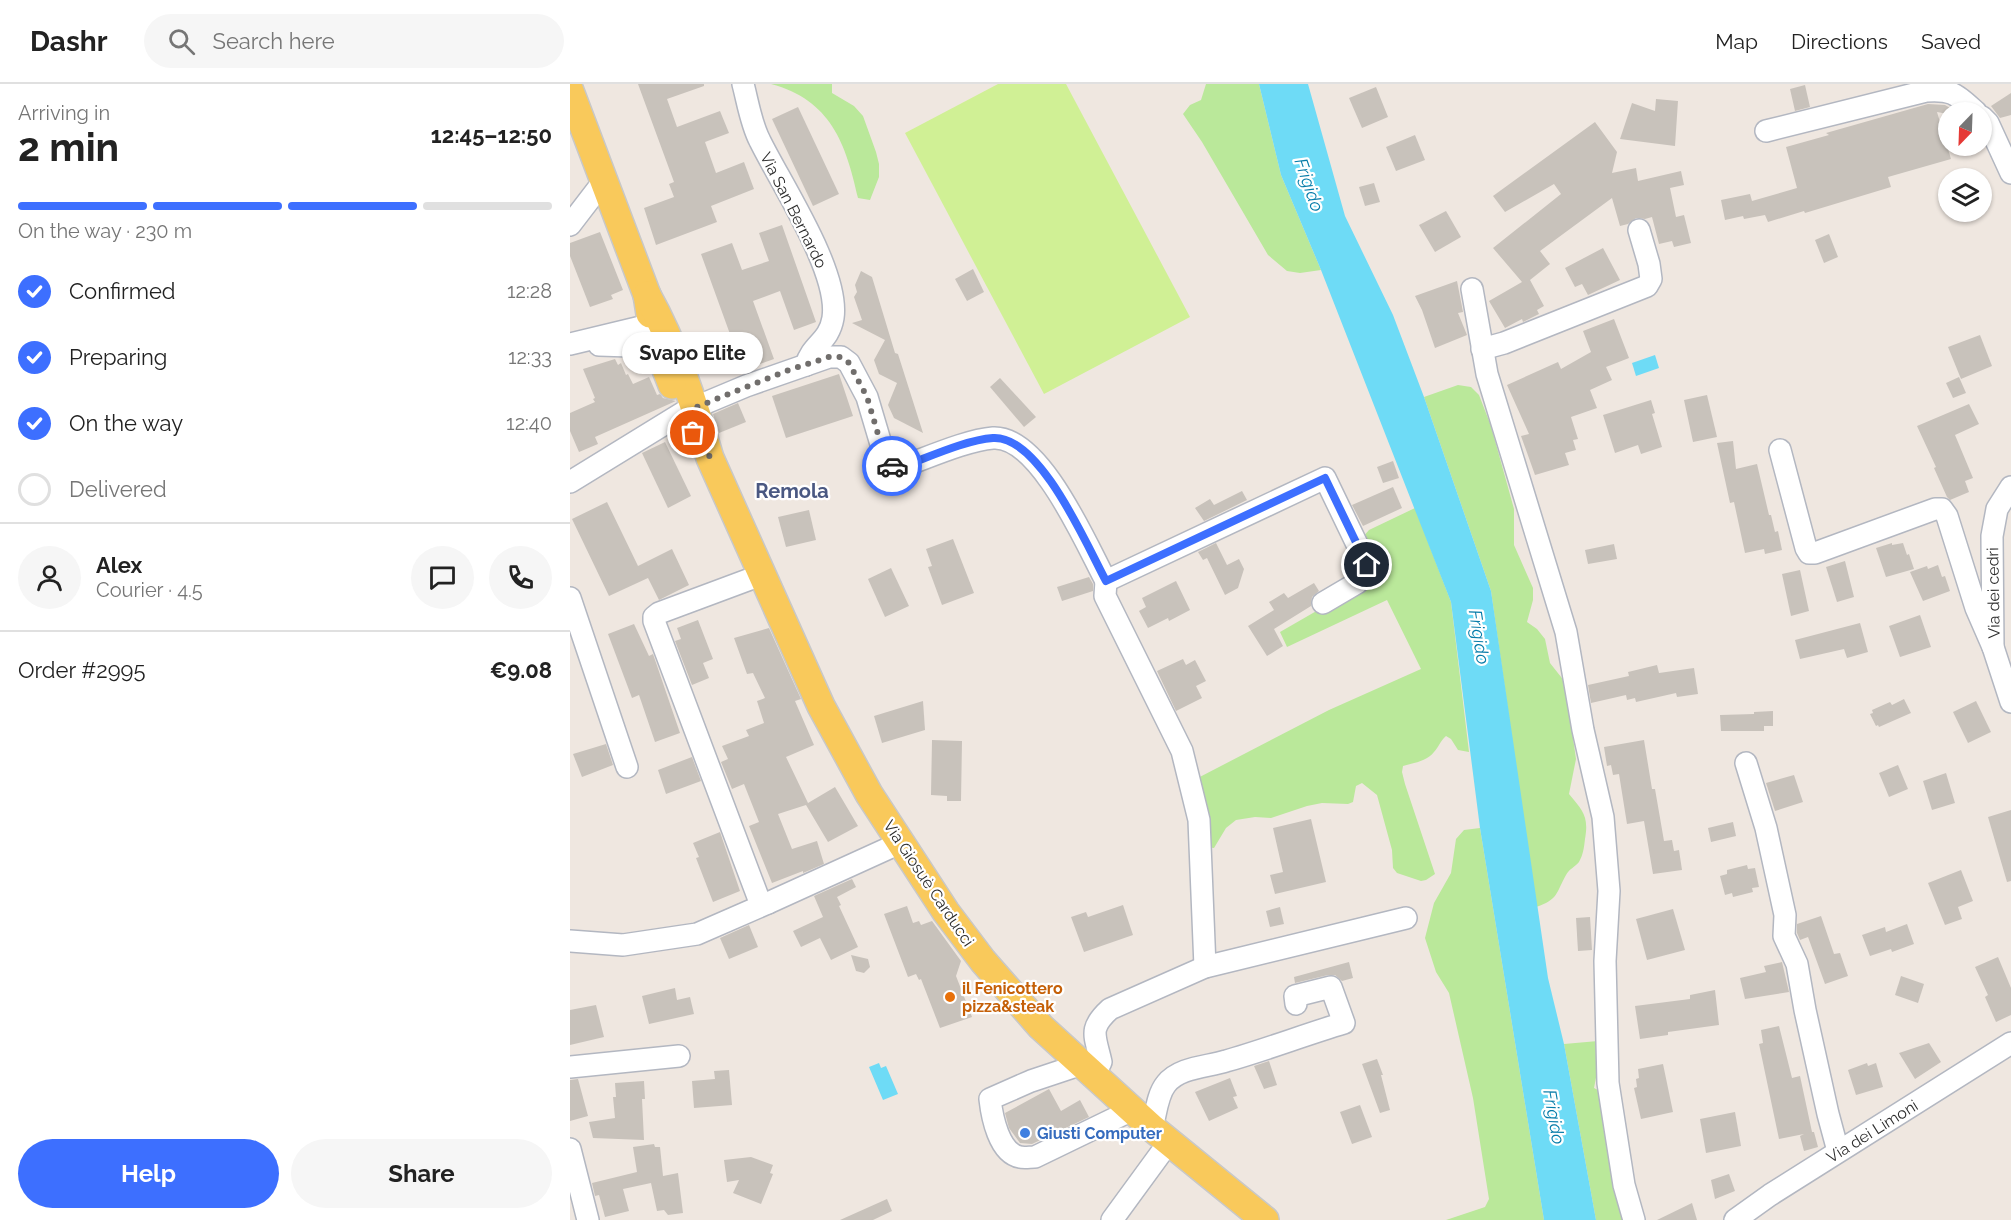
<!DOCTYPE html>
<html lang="en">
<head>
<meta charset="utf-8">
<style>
	:root { --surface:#fff; --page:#f6f6f6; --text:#222; --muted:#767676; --line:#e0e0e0; --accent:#3d6fff }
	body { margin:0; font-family:Raleway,sans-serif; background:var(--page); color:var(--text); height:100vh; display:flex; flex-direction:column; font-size:22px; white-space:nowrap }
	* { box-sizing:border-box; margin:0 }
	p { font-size:20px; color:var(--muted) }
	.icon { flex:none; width:33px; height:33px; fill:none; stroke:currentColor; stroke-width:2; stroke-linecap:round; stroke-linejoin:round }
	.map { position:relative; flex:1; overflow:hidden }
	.details { display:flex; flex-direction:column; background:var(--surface); width:570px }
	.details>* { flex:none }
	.needle { width:39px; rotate:203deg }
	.buttons { position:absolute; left:1368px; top:18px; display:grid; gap:12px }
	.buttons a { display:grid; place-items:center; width:54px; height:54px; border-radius:50%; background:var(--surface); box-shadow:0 2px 4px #0004; font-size:30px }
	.pin { position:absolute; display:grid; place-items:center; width:51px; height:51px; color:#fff; margin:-26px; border:3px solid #fff; border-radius:50%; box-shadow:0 2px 6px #0007 }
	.courier { position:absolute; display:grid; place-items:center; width:60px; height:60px; margin:-30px; border:4px solid #3d6fff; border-radius:50%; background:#fff; color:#222; box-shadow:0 2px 8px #0007 }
	.bubble { position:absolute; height:42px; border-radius:21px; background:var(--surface); box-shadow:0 2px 4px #0004; font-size:20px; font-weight:700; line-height:42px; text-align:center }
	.head em { font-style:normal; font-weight:700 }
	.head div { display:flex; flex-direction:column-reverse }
	.head { display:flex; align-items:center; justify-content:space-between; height:102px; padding:0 18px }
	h1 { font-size:39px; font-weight:700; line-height:45px }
	.bar { display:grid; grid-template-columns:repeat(4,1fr); gap:9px 6px; align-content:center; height:72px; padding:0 18px }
	.bar i { height:8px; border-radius:4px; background:var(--line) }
	.bar .current { background:var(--accent) }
	.bar p { grid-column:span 4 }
	.line { display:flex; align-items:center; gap:15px; padding:0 18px; border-top:2px solid var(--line) }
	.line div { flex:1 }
	.round { display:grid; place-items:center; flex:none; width:63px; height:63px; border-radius:32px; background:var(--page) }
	ol { padding:0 18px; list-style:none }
	li { display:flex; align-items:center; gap:18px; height:66px }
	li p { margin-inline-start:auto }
	li .icon { padding:6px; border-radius:50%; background:var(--accent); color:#fff; stroke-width:4 }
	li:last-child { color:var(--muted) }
	li i { width:33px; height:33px; border:3px solid var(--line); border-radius:50% }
	.primary-button { display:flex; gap:12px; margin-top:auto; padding:12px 18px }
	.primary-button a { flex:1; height:69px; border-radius:36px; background:var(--accent); color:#fff; font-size:24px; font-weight:700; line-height:69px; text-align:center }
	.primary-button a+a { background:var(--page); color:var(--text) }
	header { display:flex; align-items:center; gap:36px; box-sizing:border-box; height:84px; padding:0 30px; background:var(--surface); border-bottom:2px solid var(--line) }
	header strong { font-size:28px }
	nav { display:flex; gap:33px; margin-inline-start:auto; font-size:21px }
	.search { width:420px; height:54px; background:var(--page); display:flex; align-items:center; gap:15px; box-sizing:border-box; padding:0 21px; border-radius:33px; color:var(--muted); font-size:22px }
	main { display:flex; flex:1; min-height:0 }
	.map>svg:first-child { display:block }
</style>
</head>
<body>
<header>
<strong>Dashr</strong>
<div class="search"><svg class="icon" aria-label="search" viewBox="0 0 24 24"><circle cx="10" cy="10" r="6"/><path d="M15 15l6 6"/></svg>Search here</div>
<nav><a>Map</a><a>Directions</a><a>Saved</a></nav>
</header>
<main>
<section class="details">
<div class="head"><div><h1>2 min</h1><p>Arriving in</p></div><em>12:45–12:50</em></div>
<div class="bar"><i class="current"></i><i class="current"></i><i class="current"></i><i></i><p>On the way · 230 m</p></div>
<ol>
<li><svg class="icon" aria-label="check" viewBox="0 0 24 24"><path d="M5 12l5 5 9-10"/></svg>Confirmed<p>12:28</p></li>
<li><svg class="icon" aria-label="check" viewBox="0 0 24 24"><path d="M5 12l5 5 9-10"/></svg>Preparing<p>12:33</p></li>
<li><svg class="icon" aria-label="check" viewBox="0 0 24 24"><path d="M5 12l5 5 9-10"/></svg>On the way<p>12:40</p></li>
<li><i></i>Delivered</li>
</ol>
<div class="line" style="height:108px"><a class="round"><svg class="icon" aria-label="person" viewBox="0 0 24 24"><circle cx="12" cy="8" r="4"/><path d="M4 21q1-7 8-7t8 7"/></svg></a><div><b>Alex</b><p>Courier · 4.5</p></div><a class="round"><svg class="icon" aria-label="chat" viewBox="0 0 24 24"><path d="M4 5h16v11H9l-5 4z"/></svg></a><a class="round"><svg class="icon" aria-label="phone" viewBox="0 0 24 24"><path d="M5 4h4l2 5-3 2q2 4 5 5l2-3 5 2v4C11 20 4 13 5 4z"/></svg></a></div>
<div class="line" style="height:78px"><div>Order #2995</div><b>€9.08</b></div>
<div class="primary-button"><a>Help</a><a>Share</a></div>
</section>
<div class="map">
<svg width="1441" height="1136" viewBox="0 0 1441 1136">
	<rect width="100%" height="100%" fill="#efe7e0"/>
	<g fill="#bae89a">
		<path d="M201,0H262V9L284,22L293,32L306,68L309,80V93L300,116L288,114C276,60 261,16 201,0Z"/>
		<path d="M636,0H689L711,91L751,186L730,189L717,187L698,171L632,58L613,30L620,21L631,16Z"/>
		<path d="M888,301L901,303L909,311L921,342L944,425V461L963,504V516L957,538L967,545L975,555L980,579L995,598L1006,675L999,710C1013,727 1019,732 1015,755C1014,764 1013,771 1009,778C1005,783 999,785 996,791C986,809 988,816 966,823L921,507L854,313Z"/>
		<path d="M845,424L881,518L899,668L888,666L881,655L876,652C870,657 869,663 864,668C857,677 844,679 833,682L832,688L835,700L865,790L856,796L851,797L827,789L823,784L822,766L807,711L792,699L786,702L783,718L778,720L752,719L737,722L701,734L685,733L666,736L656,744L644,764L635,763L622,697L759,626L851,585L817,516L717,563L710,548L802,495L791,455L799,446Z"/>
		<path d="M910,744L974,1136H876L915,1123L919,1115L903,1014L879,909L866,888L855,854L864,819L881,789L886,755L894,746Z"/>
		<path d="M1028,957L1031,968L1024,1004L1034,1009L1056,1136H1026L994,960Z"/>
	</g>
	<path fill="#d0f095" d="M428,0H496L620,233L474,310L335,49Z"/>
	<g fill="#6edbf6">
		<path d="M689,0H738L775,132L823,231L854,313L921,507L978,894L994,960L1026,1136H974L910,744L881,518L751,186L711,91Z"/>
		<path d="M1085,271L1089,284L1066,292L1062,279Z"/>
		<path d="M309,979L311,984L316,982L328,1010L313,1016L299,983Z"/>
	</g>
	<g fill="#c8c2bb">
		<path d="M68,0H134V2L97,15L107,43L150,27L159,49L135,58L146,89L174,78L184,105L141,122L147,138L86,161L74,124L104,113L99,100L104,98Z"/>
		<path d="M1235,1L1240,23L1225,27L1220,5Z"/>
		<path d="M806,3L818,33L792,44L779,14Z"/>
		<path d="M1441,9V31L1430,34L1421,22Z"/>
		<path d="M1086,15L1108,17L1105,62L1050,55L1062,19L1085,27Z"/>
		<path d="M1358,20L1375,21L1387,28L1378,30L1367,28L1381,75L1318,93L1321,103L1235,129L1234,127L1198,138L1195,131L1174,135L1173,132L1155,136L1151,116L1180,110L1182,117L1227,104L1216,63L1259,51L1256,49Z"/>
		<path d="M228,23L269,110L243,122L202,35Z"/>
		<path d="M1025,38L1047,68L1042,89L1066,84L1068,97L1111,87L1114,101L1100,104L1106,133L1114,131L1121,159L1104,163L1102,157L1089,160L1082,133L1075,135L1066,134L1058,140L1050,142L1042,114L970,167L980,180L960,196L974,222L967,226L969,230L953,238L952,235L935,244L919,217L952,198L923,164L991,110L984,100L935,128L923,112Z"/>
		<path d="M845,51L855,76L826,87L816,63Z"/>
		<path d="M804,99L810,118L795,122L789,103Z"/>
		<path d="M876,127L891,153L865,168L849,141Z"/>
		<path d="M212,141L246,238L224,246L210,207L183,217L204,275L173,286L131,170L162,159L172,186L199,177L189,149Z"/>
		<path d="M30,148L53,206L41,211L43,215L20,223L0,172V159Z"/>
		<path d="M1259,150L1268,173L1254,179L1245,156Z"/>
		<path d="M1033,164L1050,196L1018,211L1012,200L1005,203L995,184Z"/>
		<path d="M403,185L414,208L397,217L385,195Z"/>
		<path d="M291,187L302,193L325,269L328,270L353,349L324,334L318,321L327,299L309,290L304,276L315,256L282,239L292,236L284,213L287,208L285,201Z"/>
		<path d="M887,197L893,228L888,229L897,251L865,264L852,226L845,212Z"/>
		<path d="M1044,235L1059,274L1036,283L1042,296L1020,306L1027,324L1001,333L1008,355L1003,356L1006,366L995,369L999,381L965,391L951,352L959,350L937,301L988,278L991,285L1021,268L1013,247Z"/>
		<path d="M1410,251L1422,282L1391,295L1378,263Z"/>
		<path d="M45,275L48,281L51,279L56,291L58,290L63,300L79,293L87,311L90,310L93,314L106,317L25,353L28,360L9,368L0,347V329L25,318L23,315L25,314L13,285Z"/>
		<path d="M269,290L283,332L216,354L202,312Z"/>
		<path d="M1389,293L1396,309L1383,314L1376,299Z"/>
		<path d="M430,294L466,333L454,343L420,303Z"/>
		<path d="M1137,311L1147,353L1123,358L1114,316Z"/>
		<path d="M1081,316L1085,329L1082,330L1092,363L1071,370L1068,361L1045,369L1033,331Z"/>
		<path d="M168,319L176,338L149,349L143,330Z"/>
		<path d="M1399,320L1409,340L1385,351L1403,394L1395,397L1399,408L1380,416L1377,413L1364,384L1366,383L1347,342Z"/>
		<path d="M1163,357L1166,385L1187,380L1199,431H1201L1205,448L1208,447L1212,466L1195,470L1194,465L1175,469L1164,418L1160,419L1147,359Z"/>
		<path d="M95,358L121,412L98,424L72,369Z"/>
		<path d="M823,377L829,394L813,399L807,383Z"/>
		<path d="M823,403L832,424L793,442L782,421Z"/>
		<path d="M672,407L677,416L634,437L625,424L640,415L644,421Z"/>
		<path d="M37,418L68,482L102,465L119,501L89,516L78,494L39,512L2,435Z"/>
		<path d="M239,426L246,456L216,463L208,433Z"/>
		<path d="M383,455L404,509L372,521L358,483L362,482L356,465Z"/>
		<path d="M646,459L657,481L669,475L674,485L668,504L655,511L637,474L633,476L628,468Z"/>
		<path d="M1322,459V461L1333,459L1337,471L1339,470L1344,485L1316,493L1306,464Z"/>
		<path d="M1044,460L1047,475L1018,480L1015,466Z"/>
		<path d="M1275,477L1284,513L1267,518L1256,483Z"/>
		<path d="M1368,481L1372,493L1375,492L1380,507L1353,517L1340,488L1357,482L1358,485Z"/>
		<path d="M321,484L339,522L315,533L298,495Z"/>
		<path d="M1230,486L1239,527L1221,532L1212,490Z"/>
		<path d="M519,493L523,500V507L492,517L487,503Z"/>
		<path d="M606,497L620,526L599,537L598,534L578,544L569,527L576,523L572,514Z"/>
		<path d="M744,499L749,507L742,513L741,522L704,545L713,562L697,572L678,542L704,526L699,518L714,509L718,514Z"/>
		<path d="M1350,531L1361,563L1330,573L1319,542Z"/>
		<path d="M128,536L143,575L133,579L139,594L122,601L105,557L111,555L107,544Z"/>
		<path d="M1290,539L1298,568L1277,574L1274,565L1230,575L1225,556Z"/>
		<path d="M64,540L79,572L83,570L110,649L85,658L69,611L62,614L38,550Z"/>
		<path d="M199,544L231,615L225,617L244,661L216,673L238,719L265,703L288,742L258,758L236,721L208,730L222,765L247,757L254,780L233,789V787L202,799L179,742L189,738L174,700L162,705L151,678L158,675L152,662L179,652L176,646L194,639L187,617L195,614L183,589L177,590L164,554Z"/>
		<path d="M613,575L616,581L625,576L636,597L626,602L632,614L606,627L587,587Z"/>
		<path d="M1087,581L1089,589L1124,584L1128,610L1107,613L1106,609L1066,618L1065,614L1057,616L1056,611L1021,619L1018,601L1059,592L1058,588Z"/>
		<path d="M1334,615L1341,629L1309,643L1308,641L1306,642L1300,630L1303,629L1302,626L1320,618L1322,621Z"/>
		<path d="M353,617L355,646L312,659L304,632Z"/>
		<path d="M1406,617L1421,648L1398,659L1383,628Z"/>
		<path d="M1203,627V642H1194V647H1151L1150,631L1184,630V628Z"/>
		<path d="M362,656L392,657L391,717H377V712L361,711Z"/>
		<path d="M1074,656L1082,705H1085L1094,757L1102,756L1104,767L1109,766L1112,786L1083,790L1074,737L1057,740L1049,690L1043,691L1041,681L1037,682L1034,663Z"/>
		<path d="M36,660L43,681L12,693L3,670Z"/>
		<path d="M122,673L131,697L96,710L88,686Z"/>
		<path d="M1328,681L1338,705L1319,713L1309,689Z"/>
		<path d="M1376,689L1385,719L1362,726L1353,697Z"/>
		<path d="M1224,691L1233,718L1205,727L1196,699Z"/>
		<path d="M1441,726V797L1437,798L1418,733Z"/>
		<path d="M741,735L756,798L705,810L700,791L713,788L703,744Z"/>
		<path d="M1163,738L1166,752L1141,758L1138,744Z"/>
		<path d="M150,748L170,807L143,818L126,774L129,773L123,759Z"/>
		<path d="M1177,781L1178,785L1185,784L1189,803L1182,804L1183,808L1163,813L1162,809L1155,811L1150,792L1157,790V786Z"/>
		<path d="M1391,786L1403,817L1388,823L1392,835L1375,841L1358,799Z"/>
		<path d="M282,795L286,803L267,813L271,821L269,822L288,863L261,876L250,854L231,863L223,847L253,833L244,812Z"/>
		<path d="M553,821L563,851L514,868L501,833L516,828L518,833Z"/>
		<path d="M337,822L343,839L349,837L351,841L362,837L391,877L386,892L402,933L370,944L351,895L349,896L346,890L338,893L314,830Z"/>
		<path d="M710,823L714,840L700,843L696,827Z"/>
		<path d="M1103,825L1115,866L1077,876L1066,835Z"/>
		<path d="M1251,832L1264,870L1270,869L1278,892L1255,900L1238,853L1230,856L1227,849V840Z"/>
		<path d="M1020,833L1022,866L1008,867L1006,834Z"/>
		<path d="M1337,840L1344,860L1322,868L1321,865L1300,872L1292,851L1315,843L1316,848Z"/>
		<path d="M179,841L188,863L159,875L150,854Z"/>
		<path d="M281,871L298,875L300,883L294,889L286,887Z"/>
		<path d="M1428,873L1441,904V931L1426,938L1415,913L1418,911L1405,883Z"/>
		<path d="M779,878L783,894L772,897L765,891H758L725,899L724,893Z"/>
		<path d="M1212,878L1219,908L1175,915L1170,894L1196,888L1194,882Z"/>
		<path d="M1331,892L1354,900L1348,919L1325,911Z"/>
		<path d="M105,904L107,916L120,913L124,930L79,940L72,912Z"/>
		<path d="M1145,906L1149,941L1098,948V951L1070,955L1065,922L1120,915V911Z"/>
		<path d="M26,921L34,953L0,961V926Z"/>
		<path d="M1209,942L1222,994L1230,992L1242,1048H1244L1248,1063L1234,1067L1230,1052L1234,1050L1209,1055L1189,960L1193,959L1191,946Z"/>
		<path d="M1359,959L1371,978L1345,995L1329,969Z"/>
		<path d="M807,975L813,991H811L820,1026L810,1029L792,980Z"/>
		<path d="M699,977L707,1001L694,1005L684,982Z"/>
		<path d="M1297,979L1298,982L1306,979L1313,1003L1286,1011L1278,986Z"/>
		<path d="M1093,980L1103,1028L1071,1035L1064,1004L1067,1003L1066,995L1069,994L1068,985Z"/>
		<path d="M159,986L162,1021L124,1024L122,997L145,995L144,987Z"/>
		<path d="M660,994L667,1012L663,1013L668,1024L639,1037L625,1008Z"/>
		<path d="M8,995L18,1032L0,1037V996Z"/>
		<path d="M74,997L75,1015H72L74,1056L23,1054L19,1038L45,1034L43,1013H46L45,999Z"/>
		<path d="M479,1005L491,1027L510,1016L519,1033L462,1060L450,1059L439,1044L435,1029Z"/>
		<path d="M790,1021L802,1053L782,1060L770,1028Z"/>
		<path d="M1165,1028L1171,1062L1136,1069L1130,1035Z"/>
		<path d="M84,1060L85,1063H90L93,1092L108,1089L113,1129L98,1131L94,1126L87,1127L81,1099L53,1105L59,1127L35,1133L29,1111L25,1112L22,1099L67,1088L63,1063Z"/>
		<path d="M181,1073L203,1081L200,1089L203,1090L191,1120L163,1109L169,1096L157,1098L154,1076Z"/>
		<path d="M1159,1090L1165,1107L1145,1115L1141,1096Z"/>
		<path d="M317,1115L322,1127L303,1136H270Z"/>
		<path d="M1122,1119L1127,1136H1087Z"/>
	</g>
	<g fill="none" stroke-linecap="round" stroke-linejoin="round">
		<defs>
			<g id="minor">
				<path d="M173,0C178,19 181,40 190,57C211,100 270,188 263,234C259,258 242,260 236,281"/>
				<path d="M1412,33L1418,39L1441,89"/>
				<path d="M1196,47L1356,7C1383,5 1387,11 1406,28"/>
				<path d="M0,141L33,98"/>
				<path d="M902,205L917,290L996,548L1013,646L1033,733L1039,807L1035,877L1038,999L1054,1101L1064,1136"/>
				<path d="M0,260L71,243L77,238L80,231"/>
				<path d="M29,261L60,262L80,266"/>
				<path d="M912,265L934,259L1077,202L1081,195L1079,180L1069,146"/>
				<path d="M1210,366L1236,464L1239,469H1245L1365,425H1372L1377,432L1406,524L1423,563"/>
				<path d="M0,398L114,328L176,302L259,273H271L279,279L297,313L316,377L323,383H331C357,374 397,356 423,354C470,351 517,462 536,497L755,394L797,481L796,491L787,499L753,519"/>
				<path d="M1441,403L1427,425L1422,452L1423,563L1441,618"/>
				<path d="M191,491L89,529L84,533V537L188,813L191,817L198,819L330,759"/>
				<path d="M536,497L535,512L612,667L629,736L635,883"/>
				<path d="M0,514L57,683"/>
				<path d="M1176,679L1196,744L1215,831L1214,852L1227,880L1235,926L1258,1030L1268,1067"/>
				<path d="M0,857L53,861L127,850L198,819"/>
				<path d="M512,980L461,997L420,1015C422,1033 429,1069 450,1073C454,1074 460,1073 465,1073L562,1026"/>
				<path d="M0,983L109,972"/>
				<path d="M524,991L531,978C525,951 518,945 540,925L635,883L836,834"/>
				<path d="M582,1044C586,1030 587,1011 596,1000C609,983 637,983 656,977C695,966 734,951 774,939L761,903L725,912L726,920"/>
				<path d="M0,1065L18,1136"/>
				<path d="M542,1136L599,1058"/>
				<path d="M1165,1136L1200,1111L1441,959"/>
			</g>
			<g id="major">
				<path d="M0,7L77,211L80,230"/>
				<path d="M77,211C105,261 124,319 140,374L251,622L299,710L376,828L413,877L471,943L582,1044L695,1136"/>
				<path d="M80,266L93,278L102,301"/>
			</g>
		</defs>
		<use href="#minor" stroke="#b3b7c1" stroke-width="24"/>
		<use href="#major" stroke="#c8c8c8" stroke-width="30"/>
		<use href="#minor" stroke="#fff" stroke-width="21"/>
		<use href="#major" stroke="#f9c95b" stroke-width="27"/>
	</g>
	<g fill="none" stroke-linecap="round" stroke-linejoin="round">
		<path stroke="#716e6c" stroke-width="6" stroke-dasharray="0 10.8" d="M123,349L140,374L124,324L219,286L259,273H271L279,279L297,313L316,377L322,382"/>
		<path stroke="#3d6fff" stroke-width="8" d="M322,382L331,383C357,374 395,356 423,354C470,351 517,462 536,497L755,394L797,481"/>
	</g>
	<circle fill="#e8710a" stroke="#fff" stroke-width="2" cx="380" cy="913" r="6"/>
	<circle fill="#3f7fe0" stroke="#fff" stroke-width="2" cx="455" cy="1049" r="6"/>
	<g text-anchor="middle" stroke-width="4.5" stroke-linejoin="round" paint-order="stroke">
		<g font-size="16" fill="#2d2d2d" stroke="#fff">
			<text transform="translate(224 126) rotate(63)" y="6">Via San Bernardo</text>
			<text transform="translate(1423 509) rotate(-91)" y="6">Via dei cedri</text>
			<text transform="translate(359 799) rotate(56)" y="6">Via Giosuè Carducci</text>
			<text transform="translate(1302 1047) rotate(-32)" y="6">Via dei Limoni</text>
		</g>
		<g font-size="16" font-weight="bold" fill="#c56008" stroke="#fff" text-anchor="start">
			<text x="392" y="910">il Fenicottero<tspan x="392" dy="18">pizza&amp;steak</tspan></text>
		</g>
		<g font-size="16" font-weight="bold" fill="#366cbe" stroke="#fff" text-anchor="start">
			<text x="467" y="1055">Giusti Computer</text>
		</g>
		<g font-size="18" font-style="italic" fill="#067ca9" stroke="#fff">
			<text transform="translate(739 101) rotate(71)" y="6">Frigido</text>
			<text transform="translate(909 553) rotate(81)" y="6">Frigido</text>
			<text transform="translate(984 1033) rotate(80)" y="6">Frigido</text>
		</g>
		<g font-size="20" font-weight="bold" fill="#4a5882" stroke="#fff">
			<text x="222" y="414">Remola</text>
		</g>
	</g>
</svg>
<div class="buttons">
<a><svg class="needle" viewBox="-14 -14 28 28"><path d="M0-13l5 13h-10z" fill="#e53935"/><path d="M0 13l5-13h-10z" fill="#767676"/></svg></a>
<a><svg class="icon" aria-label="layers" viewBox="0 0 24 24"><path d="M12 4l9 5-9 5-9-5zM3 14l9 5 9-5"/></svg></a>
</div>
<div class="pin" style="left:123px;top:349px;background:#ea580c"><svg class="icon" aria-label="bag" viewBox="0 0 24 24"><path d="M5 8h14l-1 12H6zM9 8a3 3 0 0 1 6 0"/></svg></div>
<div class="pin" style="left:797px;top:481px;background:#1f2937"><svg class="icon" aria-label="home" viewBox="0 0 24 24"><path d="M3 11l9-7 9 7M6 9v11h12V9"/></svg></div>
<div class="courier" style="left:322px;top:382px"><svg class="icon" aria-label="car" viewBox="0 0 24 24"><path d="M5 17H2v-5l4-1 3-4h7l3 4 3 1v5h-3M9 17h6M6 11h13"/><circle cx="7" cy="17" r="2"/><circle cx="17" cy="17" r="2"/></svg></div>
<div class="bubble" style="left:52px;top:248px;width:141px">Svapo Elite</div>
</div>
</main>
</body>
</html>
